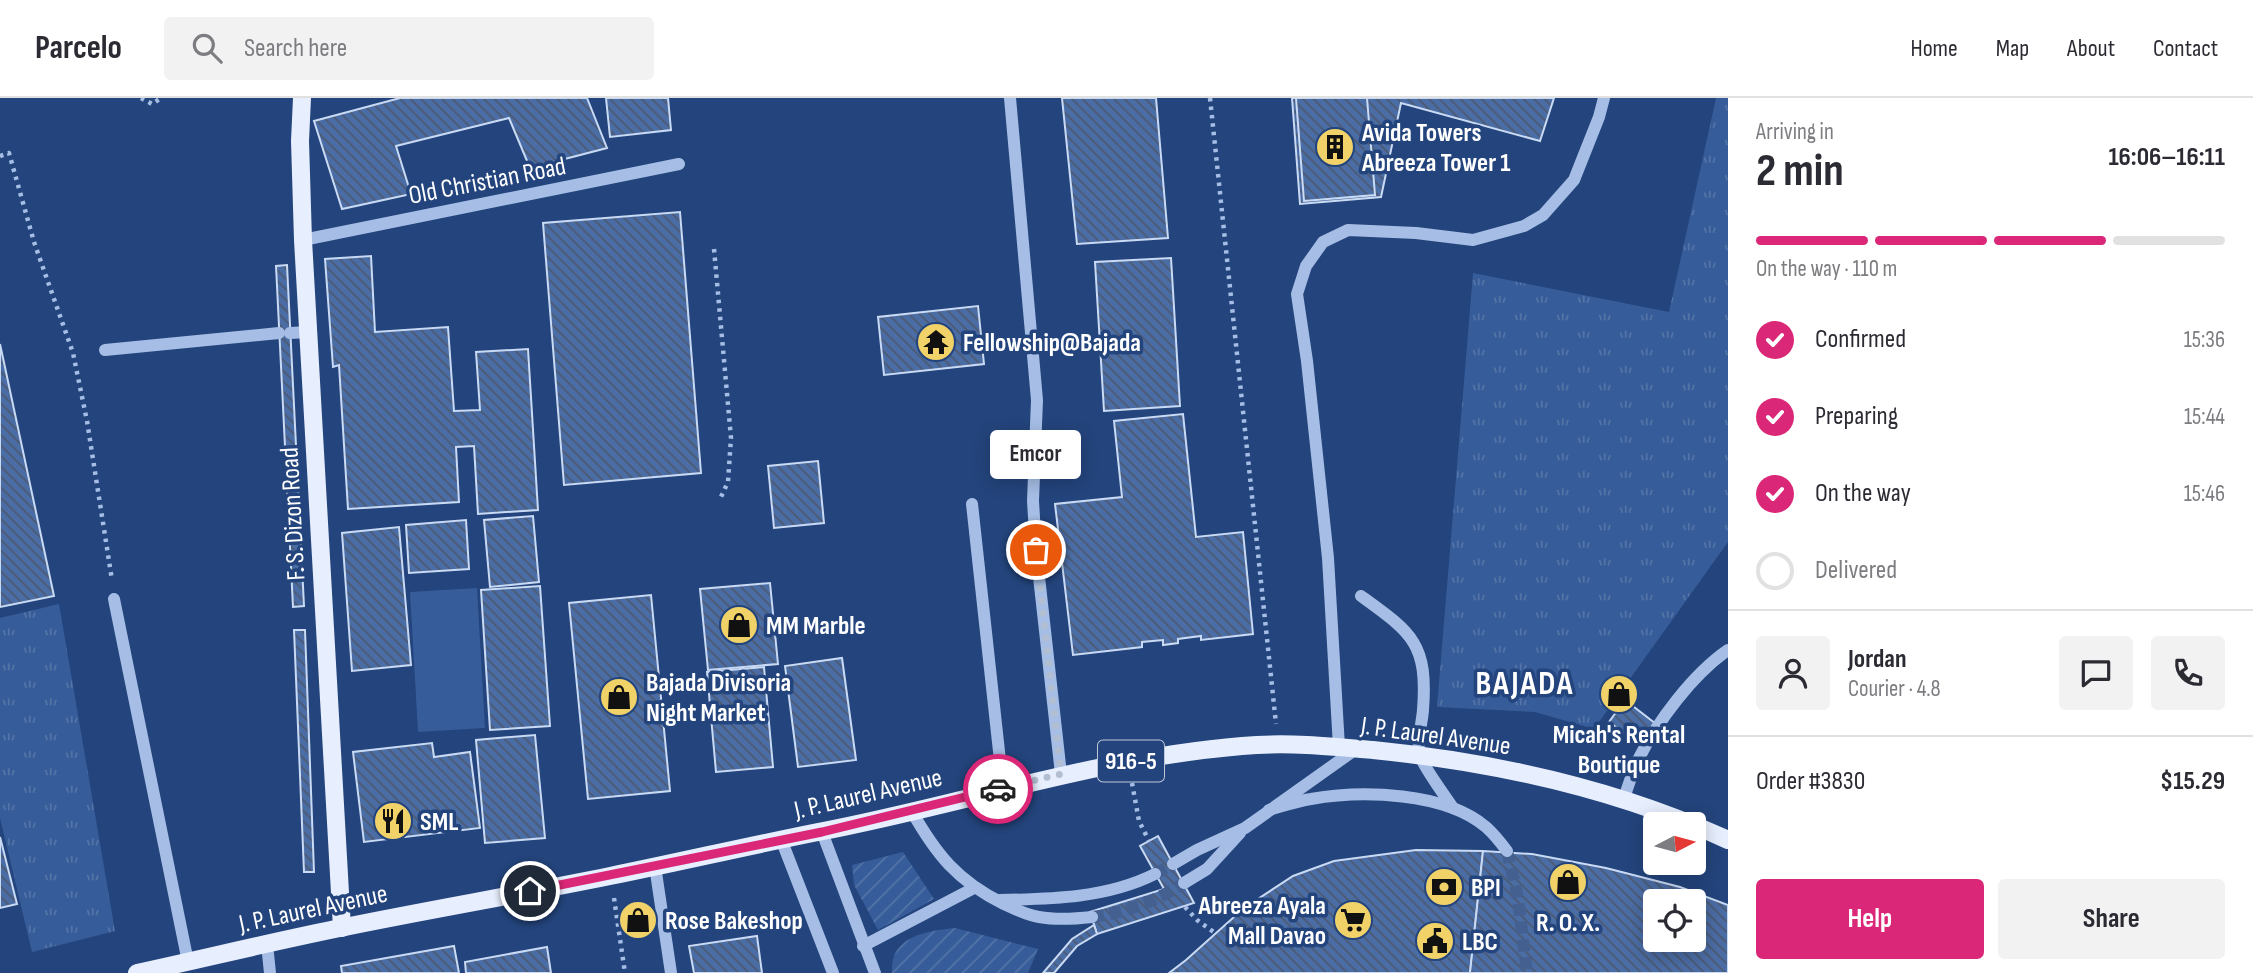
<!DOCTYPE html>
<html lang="en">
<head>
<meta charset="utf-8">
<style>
	:root { --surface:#fff; --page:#f2f2f3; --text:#2b2b33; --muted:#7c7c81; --line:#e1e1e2; --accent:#db2777 }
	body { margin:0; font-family:"Sofia Sans Condensed",sans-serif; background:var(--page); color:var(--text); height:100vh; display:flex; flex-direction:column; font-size:26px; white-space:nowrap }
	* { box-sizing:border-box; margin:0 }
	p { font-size:23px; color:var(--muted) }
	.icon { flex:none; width:38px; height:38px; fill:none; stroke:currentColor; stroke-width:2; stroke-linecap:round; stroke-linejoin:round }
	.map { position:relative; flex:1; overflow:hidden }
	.sheet { display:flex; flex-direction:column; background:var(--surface); width:525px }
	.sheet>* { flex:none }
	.needle { width:46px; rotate:84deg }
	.fabs { position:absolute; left:1643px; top:714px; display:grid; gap:14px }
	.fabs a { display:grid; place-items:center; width:63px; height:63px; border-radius:7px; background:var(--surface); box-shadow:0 4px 18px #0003; font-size:35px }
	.pin { position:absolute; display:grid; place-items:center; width:60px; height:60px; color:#fff; margin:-30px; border:4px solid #fff; border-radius:50%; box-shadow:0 2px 7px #0007 }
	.courier { position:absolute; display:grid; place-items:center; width:70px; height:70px; margin:-35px; border:5px solid #db2777; border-radius:50%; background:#fff; color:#222; box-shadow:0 2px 9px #0007 }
	.bubble { position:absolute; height:49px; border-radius:7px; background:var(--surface); box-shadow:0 4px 18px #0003; font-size:23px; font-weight:700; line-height:49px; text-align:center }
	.overview em { font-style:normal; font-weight:700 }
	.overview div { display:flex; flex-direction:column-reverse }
	.overview { display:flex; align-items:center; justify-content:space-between; height:119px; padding:0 28px }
	h1 { font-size:46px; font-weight:700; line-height:52px }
	.bar { display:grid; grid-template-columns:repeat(4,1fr); gap:10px 7px; align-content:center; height:84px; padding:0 28px }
	.bar i { height:9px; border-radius:5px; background:var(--line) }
	.bar .active { background:var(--accent) }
	.bar p { grid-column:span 4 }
	.line { display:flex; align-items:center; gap:18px; padding:0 28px; border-top:2px solid var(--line) }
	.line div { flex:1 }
	.round { display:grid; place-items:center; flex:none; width:74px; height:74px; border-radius:7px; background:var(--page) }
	ol { padding:0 28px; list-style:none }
	li { display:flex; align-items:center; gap:21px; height:77px }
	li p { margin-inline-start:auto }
	li .icon { padding:7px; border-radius:50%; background:var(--accent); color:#fff; stroke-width:4 }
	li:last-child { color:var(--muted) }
	li i { width:38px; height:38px; border:4px solid var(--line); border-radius:50% }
	.action { display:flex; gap:14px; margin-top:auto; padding:14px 28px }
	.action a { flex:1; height:80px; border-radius:7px; background:var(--accent); color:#fff; font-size:28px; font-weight:700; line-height:80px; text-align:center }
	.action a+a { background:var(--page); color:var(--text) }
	header { display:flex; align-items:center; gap:42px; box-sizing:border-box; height:98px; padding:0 35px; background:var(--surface); border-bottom:2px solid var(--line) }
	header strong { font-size:33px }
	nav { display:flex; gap:38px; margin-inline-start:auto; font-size:24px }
	.search { width:490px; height:63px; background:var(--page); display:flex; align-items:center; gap:18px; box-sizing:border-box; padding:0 24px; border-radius:7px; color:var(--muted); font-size:26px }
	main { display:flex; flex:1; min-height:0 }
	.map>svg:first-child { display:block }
</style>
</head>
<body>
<header>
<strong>Parcelo</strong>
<div class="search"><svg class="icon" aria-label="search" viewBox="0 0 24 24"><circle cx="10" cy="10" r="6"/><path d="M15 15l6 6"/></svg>Search here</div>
<nav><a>Home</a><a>Map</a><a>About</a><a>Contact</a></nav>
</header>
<main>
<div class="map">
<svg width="1728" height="875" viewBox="0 0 1728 875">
	<defs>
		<pattern id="grass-tufts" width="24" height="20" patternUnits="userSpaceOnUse" patternTransform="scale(1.75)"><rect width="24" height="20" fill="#365c99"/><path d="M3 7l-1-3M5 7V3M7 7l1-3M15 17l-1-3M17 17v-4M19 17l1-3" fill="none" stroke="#5474a8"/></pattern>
		<pattern id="garden-furrows" width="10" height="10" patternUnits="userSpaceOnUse" patternTransform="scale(1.75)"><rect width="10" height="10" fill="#365c99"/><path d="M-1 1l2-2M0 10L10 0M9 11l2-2" fill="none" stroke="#5474a8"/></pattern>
		<pattern id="building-back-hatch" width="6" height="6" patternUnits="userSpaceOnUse" patternTransform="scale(1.75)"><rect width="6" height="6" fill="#4b6da5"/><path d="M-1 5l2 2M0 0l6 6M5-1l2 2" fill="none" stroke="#4c5970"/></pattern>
	</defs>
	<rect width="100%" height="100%" fill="#23447c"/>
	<g fill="url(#grass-tufts)">
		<path d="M1716,0H1728V444L1594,631L1535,614L1437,609L1473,175L1669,214Z"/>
		<path d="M59,506L115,833L32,854L0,720V520Z"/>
	</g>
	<g fill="url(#garden-furrows)">
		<path d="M903,754L934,801L878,832L854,787L852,767Z"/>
		<path d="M955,830L1038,851L1028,875H892C889,839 925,833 955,830Z"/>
	</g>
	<path fill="#365c99" d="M477,490L485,630L418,634L410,494Z"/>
	<g fill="url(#building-back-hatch)" stroke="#c9daf4" stroke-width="2" fill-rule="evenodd">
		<path d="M400,0H587L607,50L530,70L509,20L396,48L411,96L342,111L314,23Z"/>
		<path d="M606,0H668L671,32L610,39Z"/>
		<path d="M1062,0H1156L1168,140L1077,146Z"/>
		<path d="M1292,0H1554L1540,43L1401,5L1381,99L1300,106Z"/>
		<path d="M1296,0H1367L1375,97L1304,103Z"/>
		<path d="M680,114L701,375L564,387L543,125Z"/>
		<path d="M371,158L375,234L448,229L454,313L480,312L476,254L528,251L538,412L478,416L474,348L456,349L459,404L348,411L339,267L333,269L325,161Z"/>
		<path d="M1171,160L1180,308L1104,313L1095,164Z"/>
		<path d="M287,167L304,508L293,509L276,168Z"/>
		<path d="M978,208L984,266L884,277L878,219Z"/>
		<path d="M0,246L54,498L0,509Z"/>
		<path d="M1183,316L1196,439L1243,434L1253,536L1201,542V538L1178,541V545L1163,547V542L1142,544V549L1073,557L1055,406L1122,399L1114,323Z"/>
		<path d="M818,363L824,425L774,430L768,368Z"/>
		<path d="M533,418L539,484L490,489L484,422Z"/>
		<path d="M466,422L469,471L409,475L406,427Z"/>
		<path d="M399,429L411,567L352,573L342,435Z"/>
		<path d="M770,485L778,566L708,572L700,491Z"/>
		<path d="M540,488L550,628L490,632L481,492Z"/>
		<path d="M651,497L670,693L588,701L569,505Z"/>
		<path d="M294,532H305L314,774H304Z"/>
		<path d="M842,560L856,662L798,669L785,568Z"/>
		<path d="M764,569L773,669L716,674L707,574Z"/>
		<path d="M1625,602L1656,626L1641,647L1609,624Z"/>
		<path d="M535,637L545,740L485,745L476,642Z"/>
		<path d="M432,645L434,659L470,654L480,730L364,744L353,654Z"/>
		<path d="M1158,738L1194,805L1097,836L1090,814L1164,791L1140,748Z"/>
		<path d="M0,739L17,806L0,810Z"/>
		<path d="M1416,752L1483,753L1470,875H1169L1186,862L1244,810L1293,778L1334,763Z"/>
		<path d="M1483,753L1532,756L1606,770L1680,789L1728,807V875H1470ZM1656,803H1694V842H1656Z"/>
		<path d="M1094,827L1097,836L1077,848L1054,875H1043L1072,841Z"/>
		<path d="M757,838L762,875H694L689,848Z"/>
		<path d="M454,848L459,875H342L341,868Z"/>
		<path d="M547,849L551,875H466L465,864Z"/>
	</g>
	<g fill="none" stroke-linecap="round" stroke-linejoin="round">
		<g stroke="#446090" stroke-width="12" stroke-dasharray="12 6" stroke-linecap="butt">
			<path d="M1507,753L1518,800L1527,875"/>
			<path d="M1155,776L1173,766"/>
			<path d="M1092,819C1125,815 1156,803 1184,785"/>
		</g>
		<g stroke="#a6bee5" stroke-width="4.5" stroke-dasharray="3.5 5" stroke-linecap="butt">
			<path d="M141,0L152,6L161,0"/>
			<path d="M1210,0L1276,626"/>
			<path d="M0,58L9,55L34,144L73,255L87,323L112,482"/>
			<path d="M714,151L731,340L728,384L720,401"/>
			<path d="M1132,685L1139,723L1149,743"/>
			<path d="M614,800L625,875"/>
			<path d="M1185,809L1197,822L1215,835"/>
		</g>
		<g stroke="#a6bee5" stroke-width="12">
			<path d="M1010,0L1037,302L1033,403L1036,452L1061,676"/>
			<path d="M303,142L679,66"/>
			<path d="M290,235L309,234"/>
			<path d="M105,252L279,235"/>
			<path d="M972,406L1003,690"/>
			<path d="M1361,498C1412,535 1428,545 1423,612C1422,625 1417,643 1419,655C1421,666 1446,699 1453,710"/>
			<path d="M114,501L188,864"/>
			<path d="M1339,649L1328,460L1307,263L1297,196L1306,168L1323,144L1348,132L1416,135L1473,142L1524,128L1543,117L1574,82L1599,19L1604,0"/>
			<path d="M1623,703C1628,689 1632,675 1638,662C1657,624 1693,576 1728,552"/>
			<path d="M911,712C936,756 957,783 1004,806C1015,811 1026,817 1039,819C1056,822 1074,821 1092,819"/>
			<path d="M1269,712C1283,708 1297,703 1311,701C1362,692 1445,694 1486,729C1494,736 1501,745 1507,753"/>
			<path d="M822,734L875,875"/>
			<path d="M781,741L833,875"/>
			<path d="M1173,766L1197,752L1245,730L1356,651"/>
			<path d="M655,768L671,875"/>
			<path d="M1184,785L1207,771L1240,735"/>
			<path d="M1000,802C1053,801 1107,800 1155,776"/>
			<path d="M267,846L270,875"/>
			<path d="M863,848L974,790"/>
		</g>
		<g stroke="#e7eefd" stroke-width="18">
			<path d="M302,0L300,43L303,142L342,830"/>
			<path d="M137,875C206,860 275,843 345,829C433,811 522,796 610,778C679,764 748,748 818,734C960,707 1097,660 1242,648C1286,644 1329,648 1373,652C1493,664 1617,691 1728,742"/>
		</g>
	</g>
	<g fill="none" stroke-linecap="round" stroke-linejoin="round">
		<path stroke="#b2bed1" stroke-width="7" stroke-dasharray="0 12.6" d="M998,691L1061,676L1036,452"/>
		<path stroke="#db2777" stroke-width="9" d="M530,793L822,734L998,691"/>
	</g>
	<defs>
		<symbol id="building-disc" viewBox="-11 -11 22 22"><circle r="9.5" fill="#f0d269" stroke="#23447c"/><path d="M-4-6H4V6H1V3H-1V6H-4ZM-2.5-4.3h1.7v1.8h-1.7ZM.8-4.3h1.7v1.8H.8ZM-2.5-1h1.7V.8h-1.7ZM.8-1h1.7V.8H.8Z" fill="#111"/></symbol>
		<symbol id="temple-disc" viewBox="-11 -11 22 22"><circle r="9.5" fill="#f0d269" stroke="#23447c"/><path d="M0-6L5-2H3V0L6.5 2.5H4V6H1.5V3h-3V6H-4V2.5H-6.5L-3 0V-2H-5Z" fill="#111"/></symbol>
		<symbol id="shop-disc" viewBox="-11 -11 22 22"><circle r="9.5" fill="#f0d269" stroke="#23447c"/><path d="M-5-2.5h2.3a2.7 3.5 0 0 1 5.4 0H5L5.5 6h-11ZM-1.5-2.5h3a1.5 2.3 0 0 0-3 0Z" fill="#111"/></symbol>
		<symbol id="restaurant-disc" viewBox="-11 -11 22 22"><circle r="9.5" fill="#f0d269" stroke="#23447c"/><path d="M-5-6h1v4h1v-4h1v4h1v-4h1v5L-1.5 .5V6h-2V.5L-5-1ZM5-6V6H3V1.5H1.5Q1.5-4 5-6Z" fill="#111"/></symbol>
		<symbol id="bank-disc" viewBox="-11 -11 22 22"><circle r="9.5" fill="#f0d269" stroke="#23447c"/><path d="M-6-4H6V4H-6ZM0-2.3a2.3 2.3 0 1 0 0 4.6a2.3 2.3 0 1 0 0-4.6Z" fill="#111"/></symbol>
		<symbol id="supermarket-disc" viewBox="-11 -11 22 22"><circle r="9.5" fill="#f0d269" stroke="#23447c"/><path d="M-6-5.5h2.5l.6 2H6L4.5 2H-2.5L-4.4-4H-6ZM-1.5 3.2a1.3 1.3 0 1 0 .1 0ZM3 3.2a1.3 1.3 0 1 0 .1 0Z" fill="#111"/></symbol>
		<symbol id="civic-disc" viewBox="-11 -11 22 22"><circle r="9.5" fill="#f0d269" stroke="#23447c"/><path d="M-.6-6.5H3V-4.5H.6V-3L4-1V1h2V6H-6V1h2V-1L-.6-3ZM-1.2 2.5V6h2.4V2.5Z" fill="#111"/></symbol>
	</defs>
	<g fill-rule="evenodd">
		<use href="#building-disc" x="1313" y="27" width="44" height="44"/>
		<use href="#temple-disc" x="914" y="222" width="44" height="44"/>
		<use href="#shop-disc" x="717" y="505" width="44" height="44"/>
		<use href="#shop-disc" x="1597" y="574" width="44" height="44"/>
		<use href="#shop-disc" x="597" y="577" width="44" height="44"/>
		<use href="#restaurant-disc" x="371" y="701" width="44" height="44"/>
		<use href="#shop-disc" x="1546" y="762" width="44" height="44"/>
		<use href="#bank-disc" x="1422" y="767" width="44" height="44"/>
		<use href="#shop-disc" x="616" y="800" width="44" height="44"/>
		<use href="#supermarket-disc" x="1331" y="800" width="44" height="44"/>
		<use href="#civic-disc" x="1413" y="821" width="44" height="44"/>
	</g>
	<g text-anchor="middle" stroke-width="7" stroke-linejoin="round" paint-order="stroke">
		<rect fill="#23447c" stroke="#bdc7d8" stroke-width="2" x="1098" y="642.5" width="66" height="41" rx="5"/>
		<g font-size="24" font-weight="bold" fill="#fff">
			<text x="1131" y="671">916-5</text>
		</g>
		<g font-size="26" font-weight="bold" fill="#fff" stroke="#23447c" text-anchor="start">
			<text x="1362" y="43">Avida Towers<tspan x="1362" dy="30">Abreeza Tower 1</tspan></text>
			<text x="963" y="253">Fellowship@Bajada</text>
			<text x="766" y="536">MM Marble</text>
			<text x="646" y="593">Bajada Divisoria<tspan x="646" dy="30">Night Market</tspan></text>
			<text x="1619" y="645" text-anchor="middle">Micah's Rental<tspan x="1619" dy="30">Boutique</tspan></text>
			<text x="420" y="732">SML</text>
			<text x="1471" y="798">BPI</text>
			<text x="1326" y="816" text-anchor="end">Abreeza Ayala<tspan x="1326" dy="30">Mall Davao</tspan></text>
			<text x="665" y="831">Rose Bakeshop</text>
			<text x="1568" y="833" text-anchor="middle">R. O. X.</text>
			<text x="1462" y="852">LBC</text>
		</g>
		<g font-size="26" fill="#fff" stroke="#23447c">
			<text transform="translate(487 82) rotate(-11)" y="9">Old Christian Road</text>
			<text transform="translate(292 416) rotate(-93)" y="9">F. S. Dizon Road</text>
			<text transform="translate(1436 637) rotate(8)" y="9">J. P. Laurel Avenue</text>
			<text transform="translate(868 695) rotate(-13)" y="9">J. P. Laurel Avenue</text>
			<text transform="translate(313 810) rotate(-12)" y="9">J. P. Laurel Avenue</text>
		</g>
		<g font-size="33" font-weight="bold" letter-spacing="2" fill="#fff" stroke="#23447c">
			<text x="1525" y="596">BAJADA</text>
		</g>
	</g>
</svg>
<div class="fabs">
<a><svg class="needle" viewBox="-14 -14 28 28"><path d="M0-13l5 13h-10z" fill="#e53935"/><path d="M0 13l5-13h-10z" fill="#7c7c81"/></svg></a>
<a><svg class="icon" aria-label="locate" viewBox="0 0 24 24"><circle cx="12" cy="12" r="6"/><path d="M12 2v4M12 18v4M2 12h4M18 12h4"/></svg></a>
</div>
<div class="pin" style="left:1036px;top:452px;background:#ea580c"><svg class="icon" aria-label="bag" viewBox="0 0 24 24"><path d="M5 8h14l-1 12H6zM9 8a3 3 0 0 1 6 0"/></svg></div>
<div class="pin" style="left:530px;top:793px;background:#1f2937"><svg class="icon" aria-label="home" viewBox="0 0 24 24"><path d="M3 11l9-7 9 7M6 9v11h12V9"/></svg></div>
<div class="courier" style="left:998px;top:691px"><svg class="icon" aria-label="car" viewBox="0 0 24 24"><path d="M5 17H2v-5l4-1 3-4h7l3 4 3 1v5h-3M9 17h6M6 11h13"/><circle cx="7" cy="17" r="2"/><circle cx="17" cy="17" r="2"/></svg></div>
<div class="bubble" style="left:990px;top:332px;width:91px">Emcor</div>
</div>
<section class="sheet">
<div class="overview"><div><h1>2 min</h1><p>Arriving in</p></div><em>16:06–16:11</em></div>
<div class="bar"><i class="active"></i><i class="active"></i><i class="active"></i><i></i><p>On the way · 110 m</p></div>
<ol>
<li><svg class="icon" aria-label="check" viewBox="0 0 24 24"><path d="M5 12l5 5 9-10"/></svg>Confirmed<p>15:36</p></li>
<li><svg class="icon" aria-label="check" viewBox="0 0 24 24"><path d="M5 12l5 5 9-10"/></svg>Preparing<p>15:44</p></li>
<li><svg class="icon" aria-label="check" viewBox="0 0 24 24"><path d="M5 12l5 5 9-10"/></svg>On the way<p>15:46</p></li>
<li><i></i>Delivered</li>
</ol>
<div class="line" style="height:126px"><a class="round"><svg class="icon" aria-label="person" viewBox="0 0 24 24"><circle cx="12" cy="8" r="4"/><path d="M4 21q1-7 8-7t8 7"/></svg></a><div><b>Jordan</b><p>Courier · 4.8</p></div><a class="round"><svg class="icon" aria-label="chat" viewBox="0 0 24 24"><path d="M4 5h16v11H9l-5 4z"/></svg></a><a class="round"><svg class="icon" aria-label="phone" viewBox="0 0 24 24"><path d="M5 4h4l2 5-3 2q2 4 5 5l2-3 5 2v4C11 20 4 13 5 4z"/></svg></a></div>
<div class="line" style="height:91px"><div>Order #3830</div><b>$15.29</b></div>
<div class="action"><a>Help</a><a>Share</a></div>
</section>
</main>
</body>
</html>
